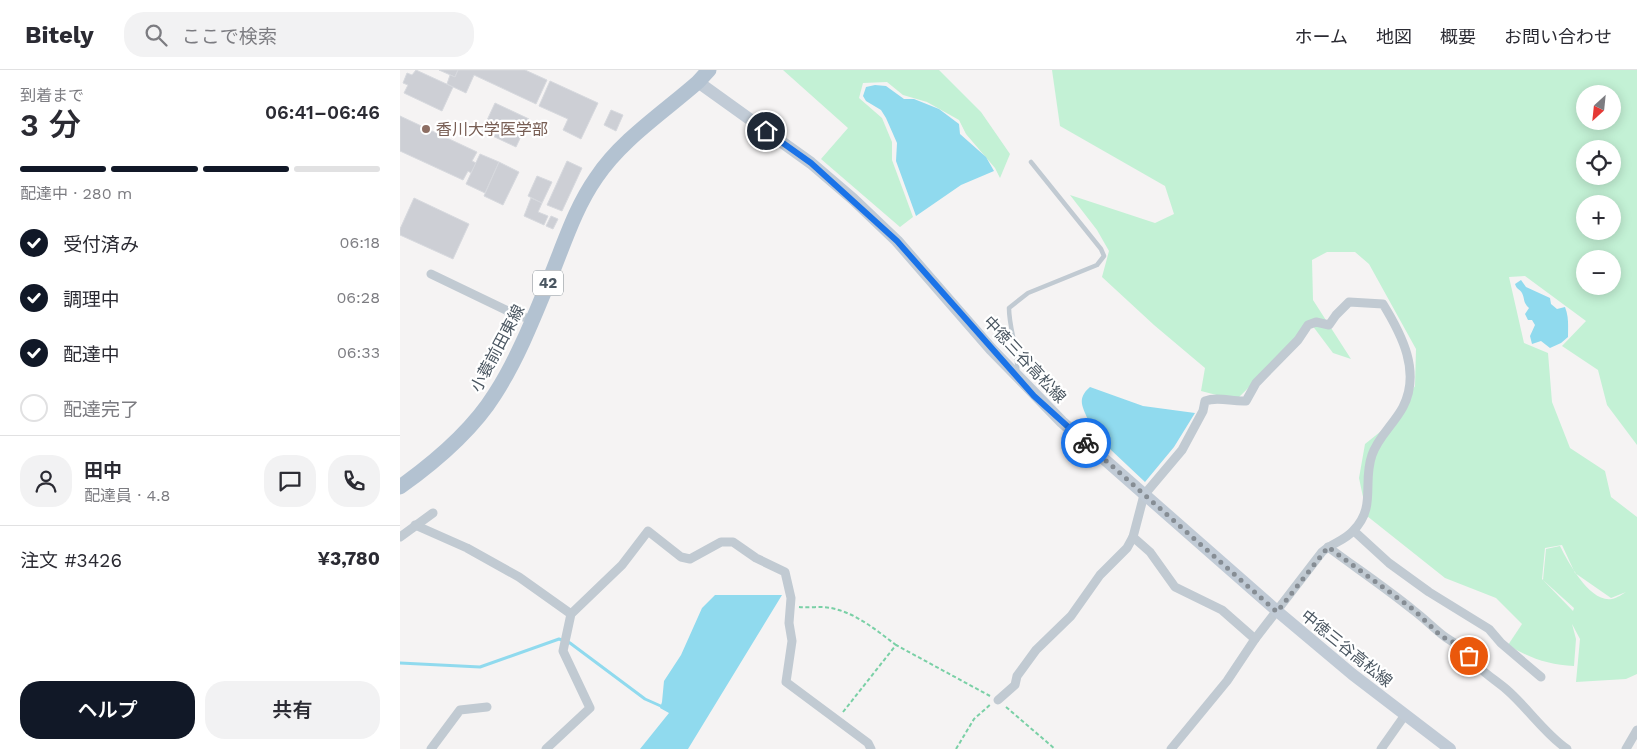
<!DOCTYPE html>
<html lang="ja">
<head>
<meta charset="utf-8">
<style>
	:root { --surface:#fff; --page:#f2f2f3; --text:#2b2b33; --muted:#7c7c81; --line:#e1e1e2; --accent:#111827 }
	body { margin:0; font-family:"Work Sans","Noto Sans JP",sans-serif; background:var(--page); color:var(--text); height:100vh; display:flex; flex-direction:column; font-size:19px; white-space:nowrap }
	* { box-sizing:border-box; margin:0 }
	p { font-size:16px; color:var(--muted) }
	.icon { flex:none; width:28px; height:28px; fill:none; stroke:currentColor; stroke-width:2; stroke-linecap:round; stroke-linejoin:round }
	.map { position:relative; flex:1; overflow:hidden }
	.drawer { display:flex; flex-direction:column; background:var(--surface); width:400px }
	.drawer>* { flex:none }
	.needle { width:32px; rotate:207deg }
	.fabs { position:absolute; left:1176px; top:15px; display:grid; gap:10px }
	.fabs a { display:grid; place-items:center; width:45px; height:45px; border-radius:50%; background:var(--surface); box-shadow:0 2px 12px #0003; font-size:25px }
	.pin { position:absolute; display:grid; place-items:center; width:42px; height:42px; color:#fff; margin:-21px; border:2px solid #fff; border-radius:50%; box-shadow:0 1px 5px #0007 }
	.courier { position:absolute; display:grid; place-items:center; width:50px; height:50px; margin:-25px; border:4px solid #1a73e8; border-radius:50%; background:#fff; color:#222; box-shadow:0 1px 6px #0007 }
	.headline em { font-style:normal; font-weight:600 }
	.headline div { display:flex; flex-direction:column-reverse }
	.headline { display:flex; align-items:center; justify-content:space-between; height:85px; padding:0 20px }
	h1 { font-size:32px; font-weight:600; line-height:38px }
	.bar { display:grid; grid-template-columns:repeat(4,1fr); gap:8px 5px; align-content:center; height:60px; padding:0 20px }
	.bar i { height:6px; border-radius:4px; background:var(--line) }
	.bar .selected { background:var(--accent) }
	.bar p { grid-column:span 4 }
	.line { display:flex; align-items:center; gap:12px; padding:0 20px; border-top:1px solid var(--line) }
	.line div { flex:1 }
	.round { display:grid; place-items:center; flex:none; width:52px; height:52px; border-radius:20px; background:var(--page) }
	ol { padding:0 20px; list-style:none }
	li { display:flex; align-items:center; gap:15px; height:55px }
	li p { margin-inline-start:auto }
	li .icon { padding:5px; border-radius:50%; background:var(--accent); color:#fff; stroke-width:4 }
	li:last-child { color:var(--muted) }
	li i { width:28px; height:28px; border:2px solid var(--line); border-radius:50% }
	.cta { display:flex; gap:10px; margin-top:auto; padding:10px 20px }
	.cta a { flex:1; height:58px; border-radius:20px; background:var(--accent); color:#fff; font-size:20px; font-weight:600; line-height:58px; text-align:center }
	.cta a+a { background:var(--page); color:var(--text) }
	header { display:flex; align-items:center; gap:30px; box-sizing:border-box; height:70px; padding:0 25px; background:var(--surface); border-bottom:1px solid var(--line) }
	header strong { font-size:24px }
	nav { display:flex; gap:28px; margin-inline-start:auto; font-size:18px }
	.search { width:350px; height:45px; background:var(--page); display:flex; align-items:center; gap:12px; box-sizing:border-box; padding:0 18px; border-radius:20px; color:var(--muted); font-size:19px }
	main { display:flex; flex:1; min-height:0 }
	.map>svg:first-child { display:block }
</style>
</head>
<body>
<header>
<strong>Bitely</strong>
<div class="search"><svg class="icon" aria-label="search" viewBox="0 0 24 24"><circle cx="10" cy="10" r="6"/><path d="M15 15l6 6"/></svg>ここで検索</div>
<nav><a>ホーム</a><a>地図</a><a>概要</a><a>お問い合わせ</a></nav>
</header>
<main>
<section class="drawer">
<div class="headline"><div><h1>3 分</h1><p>到着まで</p></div><em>06:41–06:46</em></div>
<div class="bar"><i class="selected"></i><i class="selected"></i><i class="selected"></i><i></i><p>配達中 · 280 m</p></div>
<ol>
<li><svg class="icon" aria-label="check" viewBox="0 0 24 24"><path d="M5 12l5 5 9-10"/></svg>受付済み<p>06:18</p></li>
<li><svg class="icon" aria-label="check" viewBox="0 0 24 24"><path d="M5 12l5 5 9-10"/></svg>調理中<p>06:28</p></li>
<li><svg class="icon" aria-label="check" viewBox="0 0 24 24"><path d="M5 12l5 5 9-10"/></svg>配達中<p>06:33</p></li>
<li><i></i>配達完了</li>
</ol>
<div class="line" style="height:90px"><a class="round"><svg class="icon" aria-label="person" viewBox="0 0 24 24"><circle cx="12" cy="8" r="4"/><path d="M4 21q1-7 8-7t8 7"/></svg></a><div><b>田中</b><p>配達員 · 4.8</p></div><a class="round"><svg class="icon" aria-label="chat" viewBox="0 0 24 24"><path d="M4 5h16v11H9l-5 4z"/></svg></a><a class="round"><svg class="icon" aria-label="phone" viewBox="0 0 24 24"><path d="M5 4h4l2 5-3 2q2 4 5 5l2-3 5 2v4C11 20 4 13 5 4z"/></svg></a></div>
<div class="line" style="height:65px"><div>注文 #3426</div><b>¥3,780</b></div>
<div class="cta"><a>ヘルプ</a><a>共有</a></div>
</section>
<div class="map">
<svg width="1237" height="679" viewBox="0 0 1237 679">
	<rect width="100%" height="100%" fill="#f5f3f3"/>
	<g fill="#c3f1d5" fill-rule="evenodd">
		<path d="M383,0H539L581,42L610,84L600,108L595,98L566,64L559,50L527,32L503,25L487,12L463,13L459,28L482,48L492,72V90L513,147L500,157L421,89L448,58Z"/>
		<path d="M652,0H1237V375L1207,335L1198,300L1162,276L1186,251L1125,206L1109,207L1124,273L1148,283L1152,332L1170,378L1205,401L1211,427L1237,447V604L1226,609L1176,612L1180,569L1172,554L1176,569L1174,596C1149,595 1129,588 1108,575L1122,554L1096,528L1045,508L967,446L959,408L965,374L990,354L1015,316L1016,279L969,194L955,182H927L912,190L913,230L951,289L933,283L912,255L836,330L801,321L805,298L754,255L702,207L709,181L697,160L670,125L755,153L774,144L765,116L660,56ZM1185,24H1212V51H1185ZM1185,79H1212V106H1185ZM1185,134H1212V161H1185ZM1185,189H1212V216H1185ZM1162,475L1175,503L1211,528L1226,522C1223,524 1217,528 1212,529C1190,533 1168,492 1160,476L1146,479L1143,510L1174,538L1173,541L1142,509L1145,478Z"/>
	</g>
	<g fill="#90daee">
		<path d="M475,15L486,16L504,29H514L539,39L559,54L560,64L586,87L594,101L561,115L516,146L496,91L497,73L486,48L481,40L466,31L463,26L466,17Z"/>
		<path d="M1121,210L1126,217L1150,228L1151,234L1157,239L1165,237C1169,247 1168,256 1168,267L1161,273L1150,278L1141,271L1132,274L1130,266L1135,255L1132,250H1128L1125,244L1129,238C1123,233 1125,229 1122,223C1120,219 1117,220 1115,214Z"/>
		<path d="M690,317L743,336L795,343L774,377L745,412L710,379L692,351L689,352C683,337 676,329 690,317Z"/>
		<path d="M315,525H382L288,679H240L269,643L260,638L262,632L264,611L281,585L302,538Z"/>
	</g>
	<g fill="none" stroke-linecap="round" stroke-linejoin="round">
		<path stroke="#90daee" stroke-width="3" d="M0,593L80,597L159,569L170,573L245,629L263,637"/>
	</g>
	<g fill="#cdcfd5" stroke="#d7d9de">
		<path d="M16,0L53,17L42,41L4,23L8,15L3,13L7,3L12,5Z"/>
		<path d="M39,0H58L55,7Z"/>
		<path d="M58,0H125L147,10L136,34L74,5L66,23L47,14L50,5L55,7Z"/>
		<path d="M150,11L198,33L181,69L163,60L168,49L139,36Z"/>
		<path d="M95,33L129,49L116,77L82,61Z"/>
		<path d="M211,40L223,45L216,61L204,55Z"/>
		<path d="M0,46L77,82L72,91L76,93L71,103L68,101L63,110L0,81Z"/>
		<path d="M80,84L99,92L85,123L66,114Z"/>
		<path d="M167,91L182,98L162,141L147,135Z"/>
		<path d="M99,92L119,102L103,135L84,126Z"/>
		<path d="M137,106L152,112L142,133L128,126Z"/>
		<path d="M14,128L69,154L53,189L0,165V159Z"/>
		<path d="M131,128L142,133L138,142L148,146L144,155L124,146Z"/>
		<path d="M151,146L158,149L153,159L146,156Z"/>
	</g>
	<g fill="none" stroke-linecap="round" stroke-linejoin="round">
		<g stroke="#7ad0a6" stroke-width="2" stroke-dasharray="4 2.5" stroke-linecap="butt">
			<path d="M399,537C409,538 421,536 431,538C456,543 476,560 496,575"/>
			<path d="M606,637L655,679"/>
			<path d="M443,642L496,575L590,626"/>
			<path d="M556,679L574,649L591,634"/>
		</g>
		<path stroke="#c1cad2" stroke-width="4.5" d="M617,302C619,280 609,260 609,238L628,223L697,195L704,186L701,179L631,92"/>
		<g stroke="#c1cad2" stroke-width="9">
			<path d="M31,204L114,244L133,250"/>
			<path d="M15,455L67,478L119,507L171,544"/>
			<path d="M954,461L989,493L1029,522L1089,559L1101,573L1141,607"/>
			<path d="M0,467L33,443"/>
			<path d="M733,467L750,482L775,517L822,540L855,569"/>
			<path d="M928,477C956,498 986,518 1013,540C1033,555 1041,568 1066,579C1073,597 1092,607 1106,619C1128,638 1144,663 1167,679"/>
			<path d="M598,630L615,615L617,606L636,580L671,546L700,505L727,478L733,467L744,425L782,380L803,341L805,331C818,326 832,332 846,331L856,313L898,270L908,255L916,252L929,255L936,245L949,232L983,234C1002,265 1021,302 1003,337C994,354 978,367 972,385C962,413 977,437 953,461C944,471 932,473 922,482L855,569L827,611L771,679"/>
			<path d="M31,679L60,640L87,637"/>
			<path d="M146,679L190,638L163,581L171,544L222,495L248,461L281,487L290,489L321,472H333L356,488L385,502L391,528L389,553L392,571L386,612L468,673L471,679"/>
			<path d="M981,679L1005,645"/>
			<path d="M1226,679L1237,660"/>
		</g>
		<path stroke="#c1cbd6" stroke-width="12" d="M298,12L411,93L453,129L497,171L591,279L662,352L877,541L952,604L1050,679"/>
		<path stroke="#b3c2d1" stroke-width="15" d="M0,417C35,392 72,361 95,324C118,288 134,247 150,208C164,174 175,138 196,108C221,70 264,42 298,12L309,0"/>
	</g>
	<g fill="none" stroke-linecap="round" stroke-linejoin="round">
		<path stroke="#868d94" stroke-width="5" stroke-dasharray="0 9" d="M686,373L877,542L928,477L1014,540L1041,566L1066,579L1069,586"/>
		<path stroke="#1a73e8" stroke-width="6" d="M366,61L411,93L497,171L634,326L686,373"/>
	</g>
	<circle fill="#8d6e63" stroke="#fff" stroke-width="2" cx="26" cy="59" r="5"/>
	<g text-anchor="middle" stroke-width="4.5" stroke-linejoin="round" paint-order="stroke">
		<rect fill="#fff" stroke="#808990" stroke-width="1" x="133" y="200.5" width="30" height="25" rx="4"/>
		<g font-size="15" font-weight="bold" fill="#4a5661">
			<text x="148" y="218">42</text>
		</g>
		<g font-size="16" fill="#785e54" stroke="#fff" text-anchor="start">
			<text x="36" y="65">香川大学医学部</text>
		</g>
		<g font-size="16" fill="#4a5661" stroke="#fff">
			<text transform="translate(97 278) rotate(-62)" y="6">小蓑前田東線</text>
			<text transform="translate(625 289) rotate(47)" y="6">中徳三谷高松線</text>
			<text transform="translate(947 578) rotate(39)" y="6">中徳三谷高松線</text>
		</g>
	</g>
</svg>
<div class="fabs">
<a><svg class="needle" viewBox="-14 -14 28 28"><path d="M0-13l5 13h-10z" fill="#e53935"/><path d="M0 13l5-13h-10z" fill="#7c7c81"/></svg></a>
<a><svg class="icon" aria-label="locate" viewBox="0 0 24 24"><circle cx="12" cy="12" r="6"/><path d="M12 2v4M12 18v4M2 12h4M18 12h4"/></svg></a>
<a>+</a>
<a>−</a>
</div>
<div class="pin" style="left:1069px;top:586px;background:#ea580c"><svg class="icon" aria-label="bag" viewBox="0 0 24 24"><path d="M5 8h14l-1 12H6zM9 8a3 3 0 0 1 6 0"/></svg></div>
<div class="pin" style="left:366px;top:61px;background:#1f2937"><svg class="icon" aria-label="home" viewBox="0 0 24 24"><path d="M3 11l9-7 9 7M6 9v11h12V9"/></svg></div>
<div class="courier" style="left:686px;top:373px"><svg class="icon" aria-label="bike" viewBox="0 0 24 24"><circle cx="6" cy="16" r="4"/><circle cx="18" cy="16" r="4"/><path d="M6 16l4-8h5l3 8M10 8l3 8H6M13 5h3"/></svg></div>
</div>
</main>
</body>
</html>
